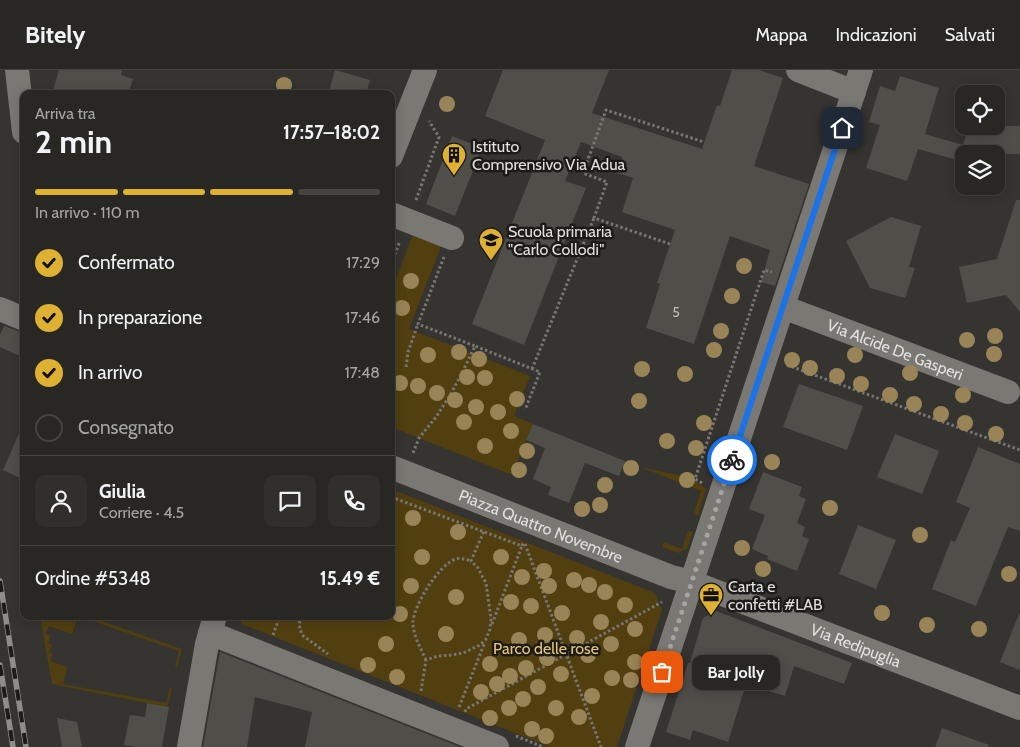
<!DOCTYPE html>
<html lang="it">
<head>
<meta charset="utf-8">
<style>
	:root { --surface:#282724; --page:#302f2c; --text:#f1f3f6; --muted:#a5a5a6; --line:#444441; --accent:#dfb133 }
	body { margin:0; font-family:Cabin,sans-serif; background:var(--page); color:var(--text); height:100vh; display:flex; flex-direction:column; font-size:19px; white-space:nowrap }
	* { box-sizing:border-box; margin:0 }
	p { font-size:16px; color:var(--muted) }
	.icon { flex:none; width:28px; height:28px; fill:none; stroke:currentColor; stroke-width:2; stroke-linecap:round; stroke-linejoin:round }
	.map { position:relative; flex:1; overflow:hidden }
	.details { position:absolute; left:20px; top:20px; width:375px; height:530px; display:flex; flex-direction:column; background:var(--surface); border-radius:10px; box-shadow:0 2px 12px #0003,0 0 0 1px var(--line) }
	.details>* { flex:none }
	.controls { position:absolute; left:955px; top:15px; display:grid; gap:10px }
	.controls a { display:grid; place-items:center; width:50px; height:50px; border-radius:10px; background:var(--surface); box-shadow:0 2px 12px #0003,0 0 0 1px var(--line); font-size:25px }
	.pin { position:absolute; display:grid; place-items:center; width:42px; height:42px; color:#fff; margin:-21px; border-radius:10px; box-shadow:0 2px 8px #0006 }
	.courier { position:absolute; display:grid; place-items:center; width:50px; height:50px; margin:-25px; border:4px solid #1a73e8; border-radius:50%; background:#fff; color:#222; box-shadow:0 1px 6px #0007 }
	.bubble { position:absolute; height:35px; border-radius:10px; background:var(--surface); box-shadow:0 2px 12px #0003,0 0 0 1px var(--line); font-size:16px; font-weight:700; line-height:35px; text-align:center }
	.summary em { font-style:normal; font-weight:700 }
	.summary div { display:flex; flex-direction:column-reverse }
	.summary { display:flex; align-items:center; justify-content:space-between; height:85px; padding:0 15px }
	h1 { font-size:32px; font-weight:700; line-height:38px }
	.bar { display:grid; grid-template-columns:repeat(4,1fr); gap:8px 5px; align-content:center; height:60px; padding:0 15px }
	.bar i { height:6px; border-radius:4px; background:var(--line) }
	.bar .current { background:var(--accent) }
	.bar p { grid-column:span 4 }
	.line { display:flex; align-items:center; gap:12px; padding:0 15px; border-top:1px solid var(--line) }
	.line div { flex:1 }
	.round { display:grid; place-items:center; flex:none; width:52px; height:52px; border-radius:10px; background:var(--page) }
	ol { padding:0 15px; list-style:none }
	li { display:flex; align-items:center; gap:15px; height:55px }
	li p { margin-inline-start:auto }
	li .icon { padding:5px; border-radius:50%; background:var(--accent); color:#111; stroke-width:4 }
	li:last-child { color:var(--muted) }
	li i { width:28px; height:28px; border:2px solid var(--line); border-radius:50% }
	header { display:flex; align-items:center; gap:30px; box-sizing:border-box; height:70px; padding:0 25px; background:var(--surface); border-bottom:1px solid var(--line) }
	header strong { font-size:24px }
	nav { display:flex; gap:28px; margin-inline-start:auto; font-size:18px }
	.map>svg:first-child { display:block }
</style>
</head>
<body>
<header>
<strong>Bitely</strong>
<nav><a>Mappa</a><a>Indicazioni</a><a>Salvati</a></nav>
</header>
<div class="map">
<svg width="1020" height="677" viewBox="0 0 1020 677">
	<rect width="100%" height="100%" fill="#363430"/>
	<g fill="#513f10">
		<path d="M414,162L442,174L409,259L530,306L514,346L533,354L512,405L391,357V221Z"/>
		<path d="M640,397L691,408L706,419L698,446L696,445L694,442L701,421Z"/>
		<path d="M391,419L655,523L662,540L617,677H550L242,554L239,546H391Z"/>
		<path d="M691,461L693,462L687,478L679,483L662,477L664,472L682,479L687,463Z"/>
		<path d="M40,546H87L182,579L177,597L175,596L179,581L78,546L72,564L49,556L46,564L50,566L48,573L52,575L49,582L53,584L50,591L67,597L63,614L166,633L170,617L172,618L167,637L52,614Z"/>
	</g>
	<g fill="#504e49">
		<path d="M59,0H122L121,5L133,9L128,24H52Z"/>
		<path d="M335,0L370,10L366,24H328Z"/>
		<path d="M503,0H609L592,43L702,79L717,35L720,36L732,0H759L783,8L754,96L809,114L775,216L761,212L770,180L730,166L694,274L646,258L660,214L657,213L675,160L622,142L633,108L617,103L622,87L581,72L565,111L586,118L524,275L472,254L545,70L485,46Z"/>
		<path d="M900,6L939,18L925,64L963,75L969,56H1020V84H964V92L918,79L907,111L866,98L880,55L869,52L880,16L895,21Z"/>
		<path d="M452,66L482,78L455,146L426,134Z"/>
		<path d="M1016,130H1020V242L1006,225L967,233L959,197L997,189Z"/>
		<path d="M891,147L921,156L909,197L915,198L905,228L870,218L846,171Z"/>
		<path d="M4,256L24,263V288L0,277V265Z"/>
		<path d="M799,314L863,336L847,380L783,357Z"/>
		<path d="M24,352V410L3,400Z"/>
		<path d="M533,354L625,391L619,406L585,393L569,433L548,425L551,417L533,409L545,378L526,370Z"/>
		<path d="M895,364L939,381L922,424L877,407Z"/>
		<path d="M978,377L1020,394V461L1008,457L976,536L932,519L951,470L955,472L970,438L956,432Z"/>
		<path d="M763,402L802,417L799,426L806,429L797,453L805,457L802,466L809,469L797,501L767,489L768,486L752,479L765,445L749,439Z"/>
		<path d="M858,455L896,470L876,519L839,504Z"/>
		<path d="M716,541L852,593L844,614L794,596L785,626L746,614L728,672L693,660L690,670L666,662L688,593H690L703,548Z"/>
		<path d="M1019,544H1020V600L1000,592Z"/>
		<path d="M220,582L460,677H305L312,642L255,627L247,677H203Z"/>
		<path d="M147,633L169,637L162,677H137L124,675L130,645L145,647Z"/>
		<path d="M57,648L77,652L82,677H62Z"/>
		<path d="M942,658L989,675L988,677H935Z"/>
	</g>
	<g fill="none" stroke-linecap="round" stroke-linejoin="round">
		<g stroke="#777672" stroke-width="3" stroke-dasharray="2.5 2.5" stroke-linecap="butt">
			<path d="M416,130L439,67L429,51"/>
			<path d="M670,174L594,148L607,112L583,103L606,40L704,72"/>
			<path d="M444,187L418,254L475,276"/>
			<path d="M391,194L400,171"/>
			<path d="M787,295L1020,380"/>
			<path d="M406,297L408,282L418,254"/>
			<path d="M532,299L594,148"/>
			<path d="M413,383L419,368L436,347L449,327L461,305L475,276L540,302L525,340"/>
			<path d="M702,413L695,409L764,200L772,202"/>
			<path d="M391,427L522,476L523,473"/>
			<path d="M525,474L601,677"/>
			<path d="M301,546L299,555L302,565L328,584"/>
			<path d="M492,554L522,476"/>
			<path d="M273,565L280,546"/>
			<path d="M426,590C421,579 413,565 413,553C413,536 439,494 456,489C461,488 466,489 471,491"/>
			<path d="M421,621L426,590L438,586L453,585L463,583L480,575L486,569L490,559L491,549L486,513L478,498L471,491L484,461"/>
			<path d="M459,637L485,572"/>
			<path d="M465,642L466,639L662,532"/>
			<path d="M516,666L543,677"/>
		</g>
		<g stroke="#7a7873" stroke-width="24">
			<path d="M17,0L24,62"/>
			<path d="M798,0L854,22"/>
			<path d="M391,86L425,0"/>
			<path d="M391,144L452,168"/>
			<path id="s1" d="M783,237L1008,322"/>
			<path d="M0,239L24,249"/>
			<path id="s2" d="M391,397L671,507L691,512L1020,638"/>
			<path d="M210,563L497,677"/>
			<path d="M189,677L207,574L215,546"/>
			<path d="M637,677L861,0"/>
		</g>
		<defs>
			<g id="rail">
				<path d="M0,511L26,677"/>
				<path d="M0,595L13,677"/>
			</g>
		</defs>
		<use href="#rail" stroke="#8f8d8a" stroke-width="5.5"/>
		<use href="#rail" stroke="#1c1b1a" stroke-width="4" stroke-dasharray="11" stroke-linecap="butt"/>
	</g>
	<g fill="#988457">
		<circle cx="284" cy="15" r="8"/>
		<circle cx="447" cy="34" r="8"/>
		<circle cx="744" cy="196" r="8"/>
		<circle cx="411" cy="211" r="8"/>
		<circle cx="732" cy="226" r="8"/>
		<circle cx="402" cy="238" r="8"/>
		<circle cx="721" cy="261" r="8"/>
		<circle cx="995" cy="266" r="8"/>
		<circle cx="967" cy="270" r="8"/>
		<circle cx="714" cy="280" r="8"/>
		<circle cx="459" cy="282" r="8"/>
		<circle cx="994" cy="284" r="8"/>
		<circle cx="428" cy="285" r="8"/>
		<circle cx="855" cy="285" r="8"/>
		<circle cx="479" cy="289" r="8"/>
		<circle cx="792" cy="290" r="8"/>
		<circle cx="810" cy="298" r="8"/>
		<circle cx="642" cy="299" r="8"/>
		<circle cx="910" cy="303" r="8"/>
		<circle cx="685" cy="304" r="8"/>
		<circle cx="837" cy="306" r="8"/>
		<circle cx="467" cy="307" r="8"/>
		<circle cx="485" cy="308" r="8"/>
		<circle cx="400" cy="313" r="8"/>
		<circle cx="861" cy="314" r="8"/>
		<circle cx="418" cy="316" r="8"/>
		<circle cx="437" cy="323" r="8"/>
		<circle cx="890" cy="325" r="8"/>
		<circle cx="963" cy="325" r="8"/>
		<circle cx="517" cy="329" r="8"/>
		<circle cx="455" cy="330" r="8"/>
		<circle cx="639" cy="331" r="8"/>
		<circle cx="914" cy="334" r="8"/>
		<circle cx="476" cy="337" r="8"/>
		<circle cx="498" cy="342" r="8"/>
		<circle cx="941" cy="344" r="8"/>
		<circle cx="464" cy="352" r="8"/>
		<circle cx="704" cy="353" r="8"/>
		<circle cx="965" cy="353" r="8"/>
		<circle cx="511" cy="361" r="8"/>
		<circle cx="996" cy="364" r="8"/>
		<circle cx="667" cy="371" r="8"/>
		<circle cx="485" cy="376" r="8"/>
		<circle cx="696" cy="378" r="8"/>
		<circle cx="527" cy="381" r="8"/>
		<circle cx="772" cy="392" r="8"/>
		<circle cx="631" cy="398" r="8"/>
		<circle cx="519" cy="400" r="8"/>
		<circle cx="687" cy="410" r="8"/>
		<circle cx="605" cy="415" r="8"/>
		<circle cx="600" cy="435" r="8"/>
		<circle cx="830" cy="438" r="8"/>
		<circle cx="582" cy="439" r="8"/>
		<circle cx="413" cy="448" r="8"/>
		<circle cx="458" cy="462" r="8"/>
		<circle cx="920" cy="465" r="8"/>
		<circle cx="742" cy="478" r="8"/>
		<circle cx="422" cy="487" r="8"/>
		<circle cx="501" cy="487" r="8"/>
		<circle cx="763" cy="499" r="8"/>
		<circle cx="544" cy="501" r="8"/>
		<circle cx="1009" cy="504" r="8"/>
		<circle cx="522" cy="507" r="8"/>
		<circle cx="574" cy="510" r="8"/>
		<circle cx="589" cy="515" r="8"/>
		<circle cx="411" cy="516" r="8"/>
		<circle cx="549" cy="516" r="8"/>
		<circle cx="605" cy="522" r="8"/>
		<circle cx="456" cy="527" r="8"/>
		<circle cx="511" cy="532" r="8"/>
		<circle cx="625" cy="535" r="8"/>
		<circle cx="531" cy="536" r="8"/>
		<circle cx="562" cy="543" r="8"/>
		<circle cx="882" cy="543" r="8"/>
		<circle cx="400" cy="544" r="8"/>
		<circle cx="601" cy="552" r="8"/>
		<circle cx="927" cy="555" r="8"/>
		<circle cx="635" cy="559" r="8"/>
		<circle cx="979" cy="559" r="8"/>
		<circle cx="446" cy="564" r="8"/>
		<circle cx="545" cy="565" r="8"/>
		<circle cx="577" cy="568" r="8"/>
		<circle cx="519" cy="570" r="8"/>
		<circle cx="386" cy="574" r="8"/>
		<circle cx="611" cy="574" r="8"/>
		<circle cx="588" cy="585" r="8"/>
		<circle cx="547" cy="588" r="8"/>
		<circle cx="635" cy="592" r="8"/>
		<circle cx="490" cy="594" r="8"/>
		<circle cx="368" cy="595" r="8"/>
		<circle cx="526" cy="598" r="8"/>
		<circle cx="561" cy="604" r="8"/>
		<circle cx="510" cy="606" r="8"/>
		<circle cx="397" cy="607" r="8"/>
		<circle cx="612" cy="608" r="8"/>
		<circle cx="631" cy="610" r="8"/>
		<circle cx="497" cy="614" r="8"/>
		<circle cx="538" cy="617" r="8"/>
		<circle cx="481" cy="622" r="8"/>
		<circle cx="592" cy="626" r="8"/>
		<circle cx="523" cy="629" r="8"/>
		<circle cx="509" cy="638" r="8"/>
		<circle cx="556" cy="638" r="8"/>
		<circle cx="579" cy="647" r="8"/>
		<circle cx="490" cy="648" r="8"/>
		<circle cx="532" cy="659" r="8"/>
		<circle cx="546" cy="666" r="8"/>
	</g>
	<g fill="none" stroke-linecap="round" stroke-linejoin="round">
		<path stroke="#a5a4a0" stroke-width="5" stroke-dasharray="0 9" d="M662,602L732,390"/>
		<path stroke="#1a73e8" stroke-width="6" d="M732,390L842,58"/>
	</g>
	<defs>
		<symbol id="building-pin" viewBox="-11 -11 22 30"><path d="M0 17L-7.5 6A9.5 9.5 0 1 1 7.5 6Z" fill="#dfb133" stroke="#1c1b1a"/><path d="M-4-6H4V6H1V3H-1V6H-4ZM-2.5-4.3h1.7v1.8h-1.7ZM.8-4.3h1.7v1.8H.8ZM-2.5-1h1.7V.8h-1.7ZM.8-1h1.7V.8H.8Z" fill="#111"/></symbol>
		<symbol id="school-pin" viewBox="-11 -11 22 30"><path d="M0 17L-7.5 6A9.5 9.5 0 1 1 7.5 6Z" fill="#dfb133" stroke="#1c1b1a"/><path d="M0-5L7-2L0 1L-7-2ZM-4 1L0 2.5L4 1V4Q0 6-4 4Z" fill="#111"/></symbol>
		<symbol id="office-pin" viewBox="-11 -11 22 30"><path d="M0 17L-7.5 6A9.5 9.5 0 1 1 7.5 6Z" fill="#dfb133" stroke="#1c1b1a"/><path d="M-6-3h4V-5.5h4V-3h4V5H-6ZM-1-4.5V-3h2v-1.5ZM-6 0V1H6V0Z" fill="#111"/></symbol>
	</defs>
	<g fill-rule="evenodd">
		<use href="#building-pin" x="440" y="71" width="28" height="38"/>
		<use href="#school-pin" x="477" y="156" width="28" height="38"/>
		<use href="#office-pin" x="697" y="511" width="28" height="38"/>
	</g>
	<g text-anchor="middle" stroke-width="5" stroke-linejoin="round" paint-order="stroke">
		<g font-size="14" fill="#bdbcb8">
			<text x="676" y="247">5</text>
		</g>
		<g font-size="16" fill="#e1e0dd" stroke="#1c1b1a" text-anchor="start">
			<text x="472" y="82">Istituto<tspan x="472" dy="18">Comprensivo Via Adua</tspan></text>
			<text x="508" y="167">Scuola primaria<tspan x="508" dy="18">"Carlo Collodi"</tspan></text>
			<text x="728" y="522">Carta e<tspan x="728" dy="18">confetti #LAB</tspan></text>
		</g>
		<g font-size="16" fill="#e1e0dd" stroke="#1c1b1a">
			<text dy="6" stroke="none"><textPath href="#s1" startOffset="120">Via Alcide De Gasperi</textPath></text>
			<text dy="6" stroke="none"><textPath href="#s2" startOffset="161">Piazza Quattro Novembre</textPath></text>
			<text dy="6" stroke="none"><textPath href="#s2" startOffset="498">Via Redipuglia</textPath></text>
		</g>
		<g font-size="16" fill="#e8c677" stroke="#1c1b1a">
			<text x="546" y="584">Parco delle rose</text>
		</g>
	</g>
</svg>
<div class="controls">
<a><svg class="icon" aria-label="locate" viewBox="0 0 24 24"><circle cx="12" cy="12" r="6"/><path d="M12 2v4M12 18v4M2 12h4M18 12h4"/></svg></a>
<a><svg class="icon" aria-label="layers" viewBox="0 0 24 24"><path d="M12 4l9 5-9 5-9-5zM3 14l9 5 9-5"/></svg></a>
</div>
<div class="pin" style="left:662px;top:602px;background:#ea580c"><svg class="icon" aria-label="bag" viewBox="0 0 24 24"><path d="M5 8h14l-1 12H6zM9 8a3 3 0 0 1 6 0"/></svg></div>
<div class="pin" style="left:842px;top:58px;background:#1f2937"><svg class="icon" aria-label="home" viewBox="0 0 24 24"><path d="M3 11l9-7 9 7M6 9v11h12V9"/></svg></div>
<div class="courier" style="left:732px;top:390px"><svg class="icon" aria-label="bike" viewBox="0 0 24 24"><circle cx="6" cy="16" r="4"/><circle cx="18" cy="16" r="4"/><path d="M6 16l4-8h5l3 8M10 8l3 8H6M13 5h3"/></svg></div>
<div class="bubble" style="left:692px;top:585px;width:88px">Bar Jolly</div>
<section class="details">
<div class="summary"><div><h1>2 min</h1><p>Arriva tra</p></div><em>17:57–18:02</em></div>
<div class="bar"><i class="current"></i><i class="current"></i><i class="current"></i><i></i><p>In arrivo · 110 m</p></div>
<ol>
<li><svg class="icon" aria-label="check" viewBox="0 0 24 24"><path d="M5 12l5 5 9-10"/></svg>Confermato<p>17:29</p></li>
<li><svg class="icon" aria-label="check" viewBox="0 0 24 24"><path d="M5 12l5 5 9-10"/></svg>In preparazione<p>17:46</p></li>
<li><svg class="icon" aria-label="check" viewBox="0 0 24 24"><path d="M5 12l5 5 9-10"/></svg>In arrivo<p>17:48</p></li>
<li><i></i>Consegnato</li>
</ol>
<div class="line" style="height:90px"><a class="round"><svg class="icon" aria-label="person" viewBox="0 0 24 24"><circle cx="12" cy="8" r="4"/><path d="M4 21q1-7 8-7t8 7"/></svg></a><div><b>Giulia</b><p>Corriere · 4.5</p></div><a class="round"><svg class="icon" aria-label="chat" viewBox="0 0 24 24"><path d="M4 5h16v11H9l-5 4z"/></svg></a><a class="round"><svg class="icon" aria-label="phone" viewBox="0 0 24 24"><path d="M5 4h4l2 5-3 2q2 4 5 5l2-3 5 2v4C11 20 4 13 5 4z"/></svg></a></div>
<div class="line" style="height:65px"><div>Ordine #5348</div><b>15.49 €</b></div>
</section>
</div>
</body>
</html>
